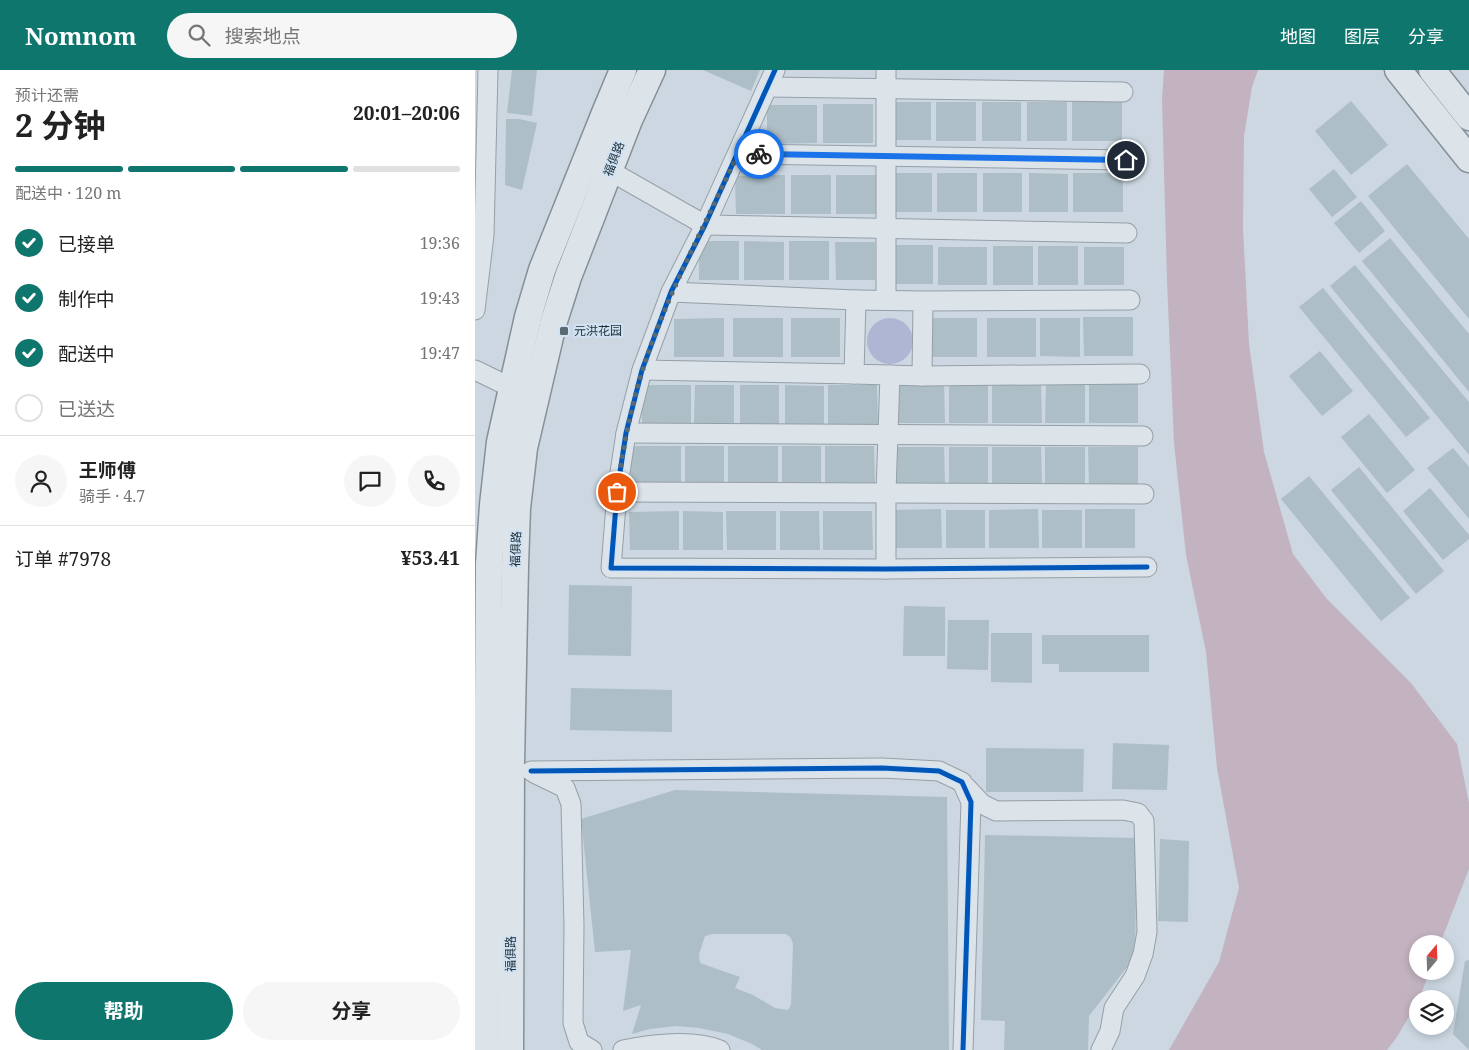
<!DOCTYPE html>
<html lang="zh">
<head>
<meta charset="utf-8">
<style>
	:root { --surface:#fff; --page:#f6f6f6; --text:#222; --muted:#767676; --line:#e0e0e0; --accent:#0f766e }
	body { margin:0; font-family:"Noto Serif","Noto Sans SC",serif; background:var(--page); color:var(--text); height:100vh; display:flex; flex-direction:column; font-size:19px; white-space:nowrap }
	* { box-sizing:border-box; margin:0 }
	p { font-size:16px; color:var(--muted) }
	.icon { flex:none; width:28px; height:28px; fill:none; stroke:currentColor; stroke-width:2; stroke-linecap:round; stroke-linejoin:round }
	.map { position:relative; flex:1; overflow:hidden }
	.details { display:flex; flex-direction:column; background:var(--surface); width:475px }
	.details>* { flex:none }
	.needle { width:32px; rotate:19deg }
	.controls { position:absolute; left:934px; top:865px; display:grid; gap:10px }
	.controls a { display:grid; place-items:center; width:45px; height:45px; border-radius:50%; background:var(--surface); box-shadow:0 2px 8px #0003; font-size:25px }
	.pin { position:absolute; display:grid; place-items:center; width:42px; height:42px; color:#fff; margin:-21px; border:2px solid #fff; border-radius:50%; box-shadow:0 1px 5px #0007 }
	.courier { position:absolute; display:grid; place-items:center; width:50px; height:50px; margin:-25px; border:4px solid #1a73e8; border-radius:50%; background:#fff; color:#222; box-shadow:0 1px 6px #0007 }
	.head em { font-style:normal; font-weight:700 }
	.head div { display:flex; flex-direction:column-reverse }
	.head { display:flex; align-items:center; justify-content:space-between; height:85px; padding:0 15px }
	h1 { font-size:32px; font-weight:700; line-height:38px }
	.bar { display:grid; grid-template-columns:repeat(4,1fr); gap:8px 5px; align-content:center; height:60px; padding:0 15px }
	.bar i { height:6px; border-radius:4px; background:var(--line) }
	.bar .current { background:var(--accent) }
	.bar p { grid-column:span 4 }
	.line { display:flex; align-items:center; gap:12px; padding:0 15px; border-top:1px solid var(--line) }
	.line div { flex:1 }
	.round { display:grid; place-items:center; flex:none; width:52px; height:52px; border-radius:26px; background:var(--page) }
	ol { padding:0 15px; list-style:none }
	li { display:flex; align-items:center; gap:15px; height:55px }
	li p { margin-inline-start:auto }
	li .icon { padding:5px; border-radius:50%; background:var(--accent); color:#fff; stroke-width:4 }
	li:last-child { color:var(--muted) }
	li i { width:28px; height:28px; border:2px solid var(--line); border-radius:50% }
	.button { display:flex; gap:10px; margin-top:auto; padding:10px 15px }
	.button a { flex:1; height:58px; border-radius:30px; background:var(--accent); color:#fff; font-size:20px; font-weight:700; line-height:58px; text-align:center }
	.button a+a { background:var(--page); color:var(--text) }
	header { display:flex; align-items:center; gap:30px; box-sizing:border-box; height:70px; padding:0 25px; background:var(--accent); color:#fff }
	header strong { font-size:24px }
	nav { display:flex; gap:28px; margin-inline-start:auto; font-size:18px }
	.search { width:350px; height:45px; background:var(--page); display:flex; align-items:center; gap:12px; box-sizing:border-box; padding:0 18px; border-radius:28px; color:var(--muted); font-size:19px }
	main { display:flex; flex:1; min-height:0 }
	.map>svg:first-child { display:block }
</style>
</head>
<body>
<header>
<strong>Nomnom</strong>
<div class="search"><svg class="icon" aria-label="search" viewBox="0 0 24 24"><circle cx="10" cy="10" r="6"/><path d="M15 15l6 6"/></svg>搜索地点</div>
<nav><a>地图</a><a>图层</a><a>分享</a></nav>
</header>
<main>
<section class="details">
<div class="head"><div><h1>2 分钟</h1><p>预计还需</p></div><em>20:01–20:06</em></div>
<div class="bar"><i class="current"></i><i class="current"></i><i class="current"></i><i></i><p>配送中 · 120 m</p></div>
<ol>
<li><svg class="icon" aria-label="check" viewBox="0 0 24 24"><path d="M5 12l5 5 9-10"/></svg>已接单<p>19:36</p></li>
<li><svg class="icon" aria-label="check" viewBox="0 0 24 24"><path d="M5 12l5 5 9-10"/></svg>制作中<p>19:43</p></li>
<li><svg class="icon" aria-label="check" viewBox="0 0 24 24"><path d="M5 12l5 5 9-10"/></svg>配送中<p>19:47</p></li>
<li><i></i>已送达</li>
</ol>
<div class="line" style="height:90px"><a class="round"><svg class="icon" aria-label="person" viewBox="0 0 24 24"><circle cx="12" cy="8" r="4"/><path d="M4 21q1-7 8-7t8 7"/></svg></a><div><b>王师傅</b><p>骑手 · 4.7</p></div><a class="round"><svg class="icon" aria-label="chat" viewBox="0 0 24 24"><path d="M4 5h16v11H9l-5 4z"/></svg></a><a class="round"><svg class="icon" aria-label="phone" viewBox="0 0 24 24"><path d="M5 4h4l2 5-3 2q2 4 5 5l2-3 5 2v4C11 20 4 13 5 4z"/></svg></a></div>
<div class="line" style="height:65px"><div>订单 #7978</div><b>¥53.41</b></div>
<div class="button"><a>帮助</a><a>分享</a></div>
</section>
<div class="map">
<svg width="994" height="980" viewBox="0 0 994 980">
	<rect width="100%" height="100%" fill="#ccd7e2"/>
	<circle fill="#aeb6d4" cx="415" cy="271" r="23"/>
	<path fill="#c3b3c0" d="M689,0H783L777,17L769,66L768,158L774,274L789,382L818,484L851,528L936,613L982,674L994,733V799L965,874H942V901H955L944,929H942V933L922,967L912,980H694L744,892L764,818L742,698L731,582L711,485L699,373L692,211L687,29Z"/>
	<g fill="#adbec6" fill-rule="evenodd">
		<path d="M37,0H62L57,46L32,43Z"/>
		<path d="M228,0H285L276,21Z"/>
		<path d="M876,31L913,75L876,105L840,61Z"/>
		<rect x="416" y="32" width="40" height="38"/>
		<rect x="461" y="32" width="40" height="39"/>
		<rect x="507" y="32" width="39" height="39"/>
		<rect x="552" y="32" width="40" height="39"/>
		<rect x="597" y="32" width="50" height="39"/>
		<rect x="348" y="34" width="50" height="39"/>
		<path d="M292,35H342V73L292,74Z"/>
		<path d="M31,49H44L62,53L47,120L30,115Z"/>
		<path d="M932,94L994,169V249L893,126Z"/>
		<path d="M859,99L882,127L857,147L834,119Z"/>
		<rect x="417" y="103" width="40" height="39"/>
		<rect x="462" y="103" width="40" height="39"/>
		<rect x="508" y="103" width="39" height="39"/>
		<path d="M554,103L593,104V142H554Z"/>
		<rect x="598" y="103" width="50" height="39"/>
		<path d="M310,105V144H261L260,106Z"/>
		<rect x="316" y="105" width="40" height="39"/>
		<rect x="361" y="105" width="40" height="39"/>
		<path d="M886,131L910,161L884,183L859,153Z"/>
		<path d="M915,168L994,264V322L887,191Z"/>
		<rect x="224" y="171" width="40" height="39"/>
		<path d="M269,171L309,172V210H269Z"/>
		<rect x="314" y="171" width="40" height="39"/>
		<path d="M360,172H400V210H361Z"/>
		<rect x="418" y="175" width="40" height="39"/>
		<rect x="518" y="176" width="40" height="39"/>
		<rect x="563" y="176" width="40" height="39"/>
		<rect x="463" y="177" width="49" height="38"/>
		<rect x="609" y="177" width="40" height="38"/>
		<path d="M880,195L994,332V385L855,216Z"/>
		<path d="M848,218L955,348L931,367L824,237Z"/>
		<path d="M608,247H658V286H609Z"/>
		<path d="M249,248V287H199V249Z"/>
		<rect x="258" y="248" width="50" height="39"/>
		<rect x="316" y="248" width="49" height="39"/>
		<path d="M452,248H502V287H453Z"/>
		<rect x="512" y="248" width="49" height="39"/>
		<path d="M565,248H605V287L565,286Z"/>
		<path d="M845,281L878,321L847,346L814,306Z"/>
		<path d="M469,314L470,353H420V315Z"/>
		<path d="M517,314H566L567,353H517Z"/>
		<path d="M571,314L610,315V353H570Z"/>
		<rect x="614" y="314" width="49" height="39"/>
		<path d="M166,315H216V354H167Z"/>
		<path d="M220,315H259V354L219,353Z"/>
		<rect x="265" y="315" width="39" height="39"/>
		<path d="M310,315L349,316V354H310Z"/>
		<path d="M353,315H402L403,354H353Z"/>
		<rect x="474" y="315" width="39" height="38"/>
		<path d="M894,344L940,400L912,423L866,367Z"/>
		<rect x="156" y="376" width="50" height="39"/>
		<rect x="210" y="376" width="39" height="39"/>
		<rect x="253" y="376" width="50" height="39"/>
		<rect x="307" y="376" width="39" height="39"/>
		<path d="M350,376H399L400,415H350Z"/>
		<path d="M420,377H469L470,416H420Z"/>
		<path d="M474,377H513V416L474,415Z"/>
		<path d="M517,377H566L567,416H517Z"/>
		<rect x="570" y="377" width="40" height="39"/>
		<path d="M613,377H663V416H614Z"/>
		<path d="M978,378L994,397V449L952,398Z"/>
		<path d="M884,397L969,501L941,524L856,420Z"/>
		<path d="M834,406L935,528L906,551L806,429Z"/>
		<path d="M955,418L994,465V469L968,490L928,441Z"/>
		<path d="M466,439L467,478H417V440Z"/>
		<path d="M563,439L564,478H514V440Z"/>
		<rect x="610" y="439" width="50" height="39"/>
		<rect x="471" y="440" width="39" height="38"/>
		<rect x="567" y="440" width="40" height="38"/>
		<path d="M204,441V480H155L154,442Z"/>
		<path d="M208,441L248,442V480H208Z"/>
		<path d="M251,441H301V480H252Z"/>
		<path d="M305,441H344L345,480H305Z"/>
		<path d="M348,441H397L398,480H348Z"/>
		<path d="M94,515L157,516L156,586L93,585Z"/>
		<path d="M429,536L470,537V586H428Z"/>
		<path d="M473,550H514L513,600L472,599Z"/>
		<path d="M516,563H557V613L516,612Z"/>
		<path d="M567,565H674V602H584V594H567Z"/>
		<path d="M96,618L197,620V662L95,660Z"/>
		<path d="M638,673L694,675L692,720L637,719Z"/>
		<path d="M511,678L609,679L608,722H511Z"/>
		<path d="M200,720L472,727L474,980H287L277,974L253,964L224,958L201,956L175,959L157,964L166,935L148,941L156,880L120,882L106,749ZM237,864H311L316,868L318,874L316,935L313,940L300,938L278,925L260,918L265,907L225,893L224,884L230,866Z"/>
		<path d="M510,765L662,768L660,887L614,946L613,980H529L530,951L506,950Z"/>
		<path d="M685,769L714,771L713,852L683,851Z"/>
		<path d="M994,890V980L978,964L990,891Z"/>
	</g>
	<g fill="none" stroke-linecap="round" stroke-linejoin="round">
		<defs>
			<g id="street">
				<path d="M300,0L230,155L196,222L167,300L151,363L142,422L136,498L411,499L672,497"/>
				<path d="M411,0V230"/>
				<path d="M293,17L648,22"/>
				<path d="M263,84L651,90"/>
				<path d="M135,101L230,155L652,163"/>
				<path d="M196,222L381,230"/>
				<path d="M448,231L447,306L379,304L381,230L448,231L655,230"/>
				<path d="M0,240L9,165L13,0"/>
				<path d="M0,300L37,318"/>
				<path d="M167,300L379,304"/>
				<path d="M447,306L665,304"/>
				<path d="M151,363L668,366"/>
				<path d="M142,422L669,424"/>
				<path d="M411,499V422L415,305"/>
				<path d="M56,701L407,698L464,701L487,712L496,732L488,980"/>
				<path d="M59,703L90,718L96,734L99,856L98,953L104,972L117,980"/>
				<path d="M491,717L507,734L521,741L648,740L663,743L669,751L672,862L668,884L660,906L639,938L635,961L626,980"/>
				<path d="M148,980C176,974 218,969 245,980"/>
			</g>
			<g id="secondary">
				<path d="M923,0L994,89"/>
				<path d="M957,0L994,47"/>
				<path d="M9,980L12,768L14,494L18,435L25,372L53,247L67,200L130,43L148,0"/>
				<path d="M35,980L36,693L40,496L42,438L49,378L78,254L93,207L154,50L177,0"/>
			</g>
		</defs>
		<use href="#street" stroke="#959fa7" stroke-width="21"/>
		<use href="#secondary" stroke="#859097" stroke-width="29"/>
		<use href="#street" stroke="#dce4ea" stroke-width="19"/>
		<use href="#secondary" stroke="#dce4ea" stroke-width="26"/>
		<defs>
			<g id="cycleway">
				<path d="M300,0L230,155L196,222L167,300L151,363L142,422L136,498L411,499L672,497"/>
				<path d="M56,701L407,698L464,701L487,712L496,732L488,980"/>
			</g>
		</defs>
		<use href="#cycleway" stroke="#d1e2f4" stroke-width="8"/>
		<use href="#cycleway" stroke="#0057b8" stroke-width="5"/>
	</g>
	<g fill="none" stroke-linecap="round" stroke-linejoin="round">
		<path stroke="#5a6a72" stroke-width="5" stroke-dasharray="0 9" d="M142,422C148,380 155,339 168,299C192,224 230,155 263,84H284"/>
		<path stroke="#1a73e8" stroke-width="6" d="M284,84L651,90"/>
	</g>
	<rect fill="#5a6a72" stroke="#d1e2f4" stroke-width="2" x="84" y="256" width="10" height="10" rx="2.5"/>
	<g text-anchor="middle" stroke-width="4" stroke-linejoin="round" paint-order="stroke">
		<g font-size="12" fill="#1d2f35" stroke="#d1e2f4">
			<text transform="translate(139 89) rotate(-69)" y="4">福俱路</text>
			<text transform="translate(41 479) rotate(-88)" y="4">福俱路</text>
			<text transform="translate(36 884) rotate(-90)" y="4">福俱路</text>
		</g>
		<g font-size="12" fill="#1d2f35" stroke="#d1e2f4" text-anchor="start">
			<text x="99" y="265">元洪花园</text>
		</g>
	</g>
</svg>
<div class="controls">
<a><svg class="needle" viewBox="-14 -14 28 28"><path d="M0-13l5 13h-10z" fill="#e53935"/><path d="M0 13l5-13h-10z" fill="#767676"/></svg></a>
<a><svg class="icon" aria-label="layers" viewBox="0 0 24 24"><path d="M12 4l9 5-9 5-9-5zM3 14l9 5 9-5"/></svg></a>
</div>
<div class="pin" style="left:142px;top:422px;background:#ea580c"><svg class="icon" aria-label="bag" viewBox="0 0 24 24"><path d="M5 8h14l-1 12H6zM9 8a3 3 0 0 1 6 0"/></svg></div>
<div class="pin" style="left:651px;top:90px;background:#1f2937"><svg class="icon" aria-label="home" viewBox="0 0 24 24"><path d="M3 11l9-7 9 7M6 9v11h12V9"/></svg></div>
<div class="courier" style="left:284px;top:84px"><svg class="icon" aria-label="bike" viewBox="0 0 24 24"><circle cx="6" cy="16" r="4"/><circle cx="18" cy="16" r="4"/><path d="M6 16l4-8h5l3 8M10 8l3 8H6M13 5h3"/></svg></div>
</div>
</main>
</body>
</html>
